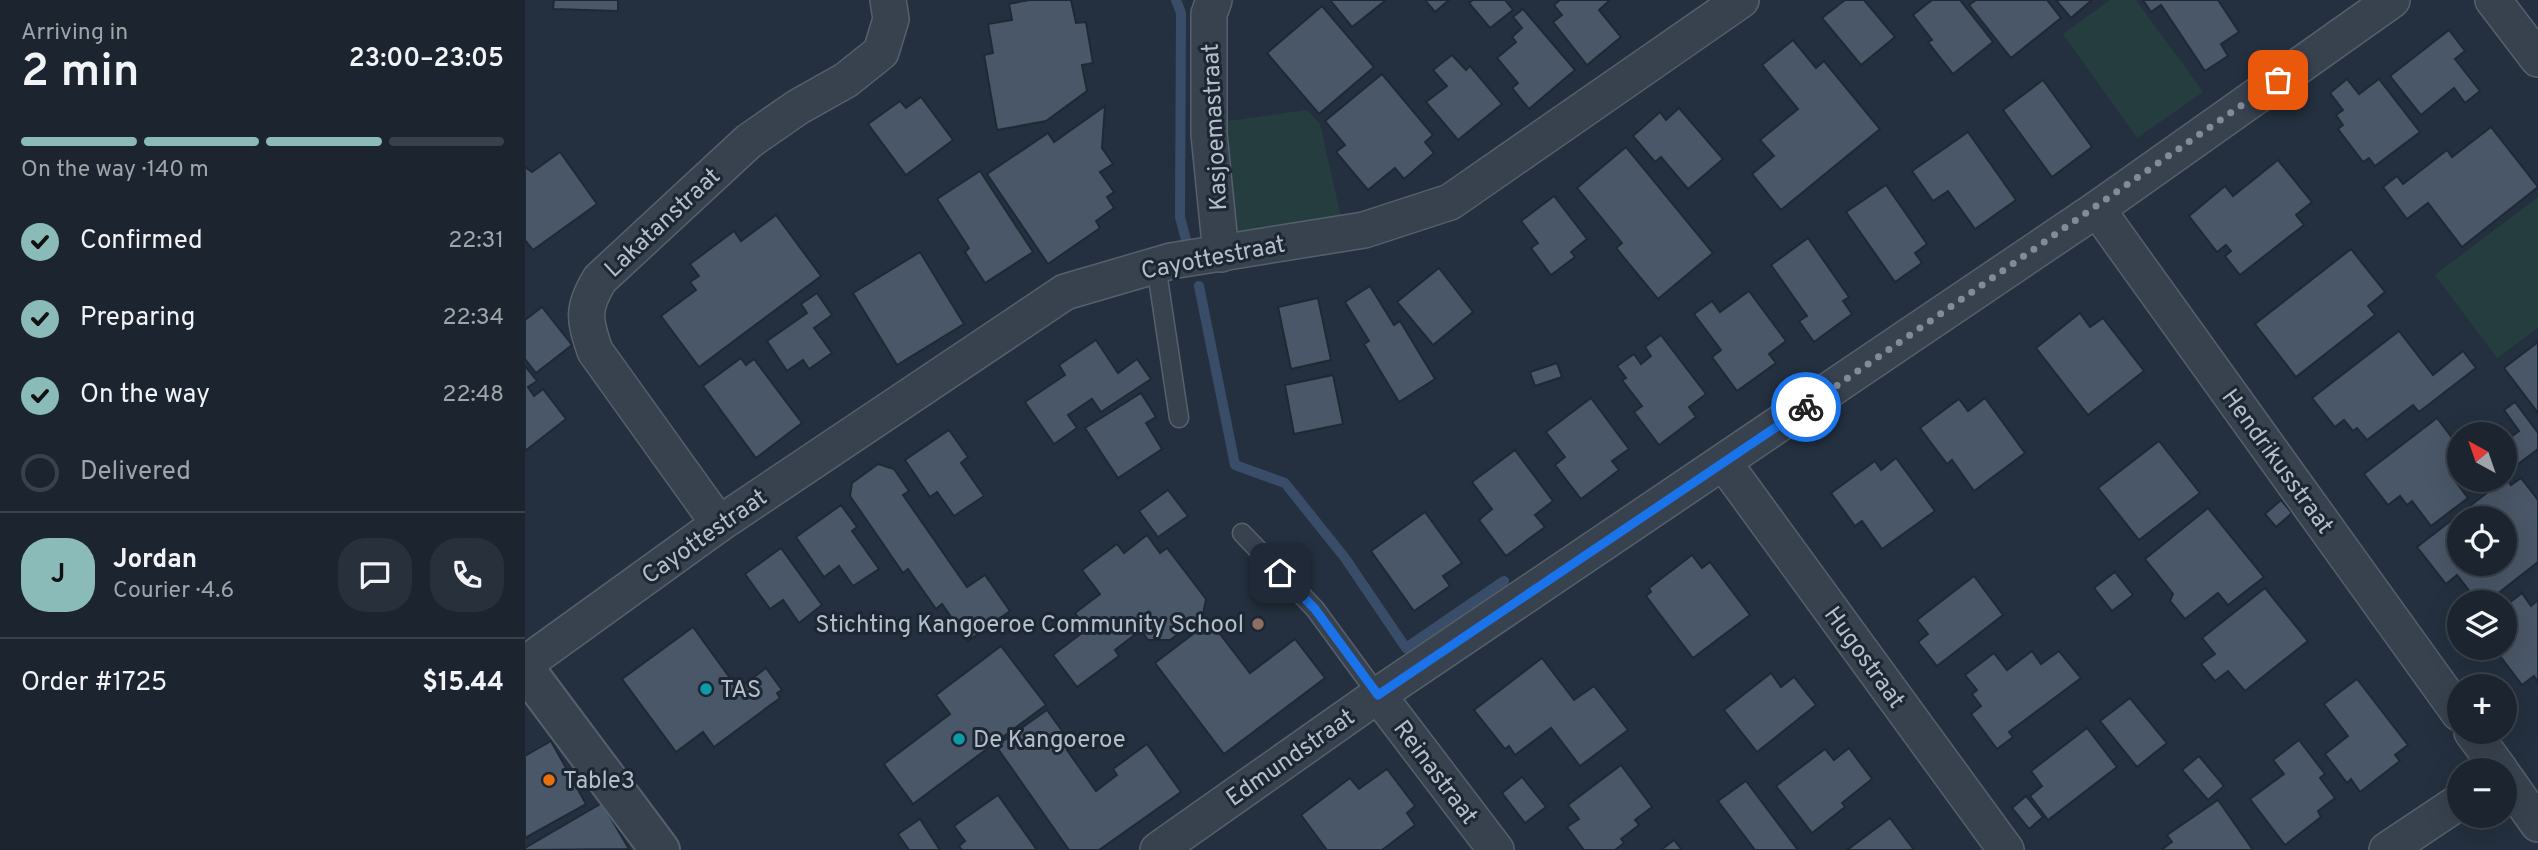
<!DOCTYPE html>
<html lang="en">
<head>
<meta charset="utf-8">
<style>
	:root { --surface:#1b242f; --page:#28303b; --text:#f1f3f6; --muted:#a0a4aa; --line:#39414b; --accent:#8bbbb9 }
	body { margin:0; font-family:Overpass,sans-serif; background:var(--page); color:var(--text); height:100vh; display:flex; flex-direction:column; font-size:26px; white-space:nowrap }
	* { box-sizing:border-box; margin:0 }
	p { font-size:23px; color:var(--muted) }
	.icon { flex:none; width:38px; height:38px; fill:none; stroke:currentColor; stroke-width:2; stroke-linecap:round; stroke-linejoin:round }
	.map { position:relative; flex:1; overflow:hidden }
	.details { display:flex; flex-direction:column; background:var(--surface); width:525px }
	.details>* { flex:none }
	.needle { width:46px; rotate:320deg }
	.controls { position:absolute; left:1922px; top:422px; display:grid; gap:14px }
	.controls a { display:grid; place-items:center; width:70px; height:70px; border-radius:50%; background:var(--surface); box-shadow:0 7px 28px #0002,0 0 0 2px var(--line); font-size:35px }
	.pin { position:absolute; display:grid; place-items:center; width:60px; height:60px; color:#fff; margin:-30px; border-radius:14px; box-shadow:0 4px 10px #0006 }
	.courier { position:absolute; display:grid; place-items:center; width:70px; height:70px; margin:-35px; border:5px solid #1a73e8; border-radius:50%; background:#fff; color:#222; box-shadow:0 2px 9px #0007 }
	.overview em { font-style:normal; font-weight:600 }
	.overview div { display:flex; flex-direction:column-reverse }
	.overview { display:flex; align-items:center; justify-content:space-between; height:119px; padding:0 21px }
	h1 { font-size:46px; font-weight:600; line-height:52px }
	.bar { display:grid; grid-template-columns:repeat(4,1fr); gap:10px 7px; align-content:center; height:84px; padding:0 21px }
	.bar i { height:9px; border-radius:5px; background:var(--line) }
	.bar .selected { background:var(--accent) }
	.bar p { grid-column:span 4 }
	.line { display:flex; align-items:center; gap:18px; padding:0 21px; border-top:2px solid var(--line) }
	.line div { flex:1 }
	.round { display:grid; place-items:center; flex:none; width:74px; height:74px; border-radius:28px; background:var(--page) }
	ol { padding:0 21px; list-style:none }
	li { display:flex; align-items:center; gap:21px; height:77px }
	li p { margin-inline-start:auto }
	li .icon { padding:7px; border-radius:50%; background:var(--accent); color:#111; stroke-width:4 }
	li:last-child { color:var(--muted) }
	li i { width:38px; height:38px; border:4px solid var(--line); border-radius:50% }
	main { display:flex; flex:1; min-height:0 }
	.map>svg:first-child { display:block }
</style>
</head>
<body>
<main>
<section class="details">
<div class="overview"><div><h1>2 min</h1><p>Arriving in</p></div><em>23:00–23:05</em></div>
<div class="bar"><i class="selected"></i><i class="selected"></i><i class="selected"></i><i></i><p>On the way · 140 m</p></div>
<ol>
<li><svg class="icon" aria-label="check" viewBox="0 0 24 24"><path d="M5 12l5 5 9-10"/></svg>Confirmed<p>22:31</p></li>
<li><svg class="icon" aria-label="check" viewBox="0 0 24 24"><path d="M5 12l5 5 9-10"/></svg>Preparing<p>22:34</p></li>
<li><svg class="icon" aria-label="check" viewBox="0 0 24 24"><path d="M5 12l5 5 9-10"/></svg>On the way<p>22:48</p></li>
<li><i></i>Delivered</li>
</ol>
<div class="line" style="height:126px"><b class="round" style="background:var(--accent);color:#111">J</b><div><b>Jordan</b><p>Courier · 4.6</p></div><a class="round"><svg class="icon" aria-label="chat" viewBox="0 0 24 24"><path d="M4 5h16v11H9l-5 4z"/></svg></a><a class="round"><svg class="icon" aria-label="phone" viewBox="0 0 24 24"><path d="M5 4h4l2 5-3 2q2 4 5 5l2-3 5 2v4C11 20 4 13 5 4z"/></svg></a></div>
<div class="line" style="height:91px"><div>Order #1725</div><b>$15.44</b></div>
</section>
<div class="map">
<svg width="2013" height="850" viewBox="0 0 2013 850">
	<rect width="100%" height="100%" fill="#24303f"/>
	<g fill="#263d40">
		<path d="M1585,0H1611L1678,92L1612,138L1538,34Z"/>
		<path d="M782,110L795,124L817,222L706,238L696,122Z"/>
		<path d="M2013,197V328L1972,358L1910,275Z"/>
	</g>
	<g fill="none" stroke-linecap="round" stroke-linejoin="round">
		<g stroke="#394d68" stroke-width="10">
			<path d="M651,0L656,13L655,217L661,240"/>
			<path d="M674,286L710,465L760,483L820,558L881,648L979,581"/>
		</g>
	</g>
	<g fill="#4a5768" stroke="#1f2936" stroke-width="2" fill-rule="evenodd">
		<path d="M29,0H93V11L28,9Z"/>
		<path d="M504,0H546L551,23L561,22L568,63L557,65L562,91L521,121L472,130L459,55L468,53L463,24L487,20L484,4Z"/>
		<path d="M805,0H861L827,27Z"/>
		<path d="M900,0H924L910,12Z"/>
		<path d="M948,0H980L988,10L965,28L944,3Z"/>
		<path d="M1035,0H1085L1074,10L1096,37L1062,65L1028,22L1037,15L1029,5Z"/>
		<path d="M1320,0H1339L1370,37L1336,65L1297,18Z"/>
		<path d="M1407,0H1435L1468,42L1428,74L1403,42L1407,40L1388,15Z"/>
		<path d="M1451,0H1522L1536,18L1486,58L1444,5Z"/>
		<path d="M1531,0H1567L1546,18Z"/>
		<path d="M1618,0H1693L1714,32L1696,44L1703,56L1680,71L1636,5L1626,12Z"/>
		<path d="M797,6L849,67L794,114L742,53Z"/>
		<path d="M998,9L1050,70L1004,109L987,88L993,83L972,58L991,42L987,37L997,28L988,17Z"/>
		<path d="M1924,30L1940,51L1930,59L1955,91L1940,103L1929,88L1896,115L1865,76Z"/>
		<path d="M1268,40L1291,68L1299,61L1355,129L1256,210L1227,174L1249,156L1235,140L1273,109L1237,65Z"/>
		<path d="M927,55L941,70L945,66L977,104L933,140L901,102L922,86L908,70Z"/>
		<path d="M857,74L908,135L900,142L909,153L879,179L870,168L843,190L811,152L820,145L800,121Z"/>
		<path d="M1822,79L1834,94L1854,79L1895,132L1850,166L1844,158L1838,162L1813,129L1818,125L1811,115L1818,110L1805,93Z"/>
		<path d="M1518,80L1567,147L1527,177L1478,110Z"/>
		<path d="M396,97L428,140L381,175L343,124L375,101L381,108Z"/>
		<path d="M580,106L577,148L588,164L575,172L589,192L582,197L589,208L571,221L575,228L523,264L462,174L523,133L529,142Z"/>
		<path d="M1154,108L1198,159L1163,189L1136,157L1130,162L1108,136L1135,112L1141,120Z"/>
		<path d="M1966,127L2013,187L1937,247L1903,203L1882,219L1858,187L1872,176L1878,184L1922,150L1927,157Z"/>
		<path d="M1443,132L1491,200L1450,229L1423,191L1408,201L1387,171Z"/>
		<path d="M1101,147L1188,253L1133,299L1091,248L1097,243L1052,188Z"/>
		<path d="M35,152L72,204L8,250L0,240V167L7,172Z"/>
		<path d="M1753,160L1787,202L1771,215L1779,225L1715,275L1700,256L1706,251L1701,245L1692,252L1664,216L1700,186L1708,196Z"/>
		<path d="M455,171L508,252L460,283L440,252L444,248L412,199Z"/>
		<path d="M1361,185L1402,244L1390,253L1397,263L1370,282L1321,212Z"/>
		<path d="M1029,196L1062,239L1046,252L1050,257L1026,275L1006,248L1013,243L996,221Z"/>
		<path d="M251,215L296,276L174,367L136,316L171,290L165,282L174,276L165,264L209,231L216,241Z"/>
		<path d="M1283,238L1324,297L1318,301L1327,314L1289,342L1274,321L1282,316L1246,265Z"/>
		<path d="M1826,249L1860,292L1843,306L1850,315L1771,377L1730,324Z"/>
		<path d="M395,252L439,324L372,365L328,293Z"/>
		<path d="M914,268L948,312L908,345L872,302Z"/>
		<path d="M845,286L869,325L875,321L910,379L874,402L839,344L844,341L820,302Z"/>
		<path d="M1224,291L1261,341L1244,354L1251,363L1212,391L1187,357L1196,350L1169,314L1187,301L1195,312Z"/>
		<path d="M292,293L307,315L289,328L307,353L284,369L278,360L262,371L242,341L282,313L276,304Z"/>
		<path d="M793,298L806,360L766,369L753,307Z"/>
		<path d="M17,307L47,345L11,373L0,359V320Z"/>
		<path d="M1555,313L1565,327L1578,318L1619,371L1563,415L1511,348Z"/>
		<path d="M1874,331L1908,375L1938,351L1951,368L1894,412L1888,405L1842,440L1832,428L1828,431L1819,420L1810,427L1787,398Z"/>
		<path d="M1136,335L1181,394L1164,407L1171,417L1134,445L1109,412L1117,406L1097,380L1101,378L1092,366L1109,354L1116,364L1126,356L1120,347Z"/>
		<path d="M571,340L593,373L612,359L626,379L576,412L567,399L543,415L552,428L529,444L500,402L540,375L534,365Z"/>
		<path d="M2013,342V413L1979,368Z"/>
		<path d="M216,358L221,365L229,359L277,423L231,458L178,386Z"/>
		<path d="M1032,363L1037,377L1010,386L1005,372Z"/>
		<path d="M0,366L12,381L3,387L9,396L18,389L41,419L0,451Z"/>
		<path d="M808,375L818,424L769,434L760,385Z"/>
		<path d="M616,393L631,417L621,423L637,449L593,478L560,428Z"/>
		<path d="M1066,398L1104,449L1087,461L1094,470L1056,499L1030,465L1040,457L1021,432Z"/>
		<path d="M1460,398L1500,453L1449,491L1427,460L1422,464L1395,428L1434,399L1443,411Z"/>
		<path d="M1990,402L2013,433V449L1984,471L1979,464V442L1994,431L1979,410Z"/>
		<path d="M1912,418L1934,447V468L1925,474L1943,498L1906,526L1887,501L1882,505L1875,496L1863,505L1839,474Z"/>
		<path d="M424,430L443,457L436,463L459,496L429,516L412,492L405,497L380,460Z"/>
		<path d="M1634,441L1675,493L1614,540L1573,488Z"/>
		<path d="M990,450L1028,501L1010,515L1020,527L981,556L954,520L967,509L947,482Z"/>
		<path d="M1371,458L1410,511L1357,549L1337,521L1330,526L1306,493L1350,461L1356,470Z"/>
		<path d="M353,464L369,469L384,491L378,495L442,587L460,575L485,611L443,641L417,604L411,609L383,569L378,573L325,496L327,483Z"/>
		<path d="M1981,478L1986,485L1996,478L2013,500V562L1962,602H1953L1932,575L1921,584L1892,547ZM1934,518H1979V564H1934Z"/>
		<path d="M643,490L663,516L633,537L614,511Z"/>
		<path d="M1756,500L1767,513L1751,527L1740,514Z"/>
		<path d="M316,505L332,527L327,531L354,569L328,586L314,566L299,577L271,537Z"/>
		<path d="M1683,508L1739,577L1703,605L1693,593L1660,619L1645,601L1648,594L1620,559Z"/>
		<path d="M900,512L937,563L918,576L925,586L889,611L846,551Z"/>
		<path d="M622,535L635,553L642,548L681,599L678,615L645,640H623L616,630L590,650L594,656L552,687L528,655L562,629L550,613L575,594L557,570L592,544L599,553Z"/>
		<path d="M256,548L297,605L274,623L258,600L245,609L220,574Z"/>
		<path d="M1167,555L1177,568L1185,562L1225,615L1168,658L1121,596L1126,592L1124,588Z"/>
		<path d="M1590,572L1608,595L1587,611L1569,588Z"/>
		<path d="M1449,576L1478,615L1412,666L1393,642L1403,634L1392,620Z"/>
		<path d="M1740,588L1783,641L1720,691L1703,671L1690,681L1676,664L1690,654L1677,638Z"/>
		<path d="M1997,593L2006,606L2013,600V682L2009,676L1997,685L1969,648H1979V607Z"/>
		<path d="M685,621L725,673L770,639L800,678L699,754L630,663Z"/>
		<path d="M168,627L213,689L241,668L257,690L252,693L255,698L189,747L178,732L151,752L97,679Z"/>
		<path d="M476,646L521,705L388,804L359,764L425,714L411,695Z"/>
		<path d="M1507,651L1516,664L1534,651L1556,678L1484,732L1488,737L1472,749L1446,714L1456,706L1447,694L1452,690L1440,675L1469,653L1482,670Z"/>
		<path d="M1017,658L1049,700L1069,686L1103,730L1055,766L1026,728L990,755L984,746L980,749L949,710Z"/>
		<path d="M1246,673L1256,687L1269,677L1291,705L1232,752L1199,710Z"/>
		<path d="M1832,679L1883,745L1870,755L1875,761L1835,792L1826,779L1822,783L1800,754L1823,736L1799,704Z"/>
		<path d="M1605,698L1642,743L1612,767L1575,721Z"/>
		<path d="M522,710L548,746L542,750L571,791L592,775L588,769L622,744L656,792L574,850H544L471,746Z"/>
		<path d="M1562,728L1592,767L1523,820L1505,796L1517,786L1506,771Z"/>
		<path d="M1774,740L1800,774L1795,778L1810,798L1793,811L1796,817L1760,845L1725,799L1759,774L1748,760Z"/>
		<path d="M26,741L61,804L0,838V756Z"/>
		<path d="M1324,748L1347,779L1317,803L1320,807L1287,833L1251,786L1300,749L1309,760Z"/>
		<path d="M1674,756L1699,786L1683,800L1657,770Z"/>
		<path d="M1096,765L1127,807L1110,820L1114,825L1096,839L1099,843L1090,850H1059L1042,827L1054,819L1043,805Z"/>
		<path d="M862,769L890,806L882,813L890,825L857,850H802L776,815L825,778L834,789Z"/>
		<path d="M997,777L1021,807L1000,823L977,793Z"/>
		<path d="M1221,781L1273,850H1230L1193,801Z"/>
		<path d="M473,795L512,850H437L434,846L440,841L429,826Z"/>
		<path d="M1501,796L1518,817L1504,829L1487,808Z"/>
		<path d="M1693,800L1728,850H1636L1647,842L1642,835Z"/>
		<path d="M77,803L104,849L0,850V848Z"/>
		<path d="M1365,818L1389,850H1322Z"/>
		<path d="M395,819L415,850H384L373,834Z"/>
		<path d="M1149,840L1157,850H1136Z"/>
	</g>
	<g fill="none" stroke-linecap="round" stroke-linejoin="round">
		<defs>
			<g id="service">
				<path d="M631,265L654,418"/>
				<path d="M717,533L790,609L853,695"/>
			</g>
			<g id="minor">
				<path d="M689,0L684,14V134L696,254"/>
				<path d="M1968,0L2013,59"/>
				<path d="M1572,209L1934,713"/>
				<path d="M1199,463L1481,850"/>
				<path d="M194,524L70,351C59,319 57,308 75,279L224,141L273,107L321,80L356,52L366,19L363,0"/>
				<path d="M0,664L194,524L540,292L646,261L839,230L925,202L1216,0"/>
				<path d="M853,695L971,850"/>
				<path d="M1947,732L1975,770"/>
				<path d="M1979,776L2013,824"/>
				<path d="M633,850L853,695L1572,209L1867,0"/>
				<path d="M1862,850L1934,802"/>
			</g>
			<path id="tertiary" d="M0,669L135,850"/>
		</defs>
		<use href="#service" stroke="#56606d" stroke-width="21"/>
		<use href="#minor" stroke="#56606d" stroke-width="38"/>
		<use href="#tertiary" stroke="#56606d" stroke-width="42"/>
		<use href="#service" stroke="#38424f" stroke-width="18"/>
		<use href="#minor" stroke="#38424f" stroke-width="35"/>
		<use href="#tertiary" stroke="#38424f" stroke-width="38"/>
	</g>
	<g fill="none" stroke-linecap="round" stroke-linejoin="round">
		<path stroke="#828c99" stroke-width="7" stroke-dasharray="0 12.6" d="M1281,407L1753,80"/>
		<path stroke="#1a73e8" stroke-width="9" d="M755,573L790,609L853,695L1281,407"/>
	</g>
	<circle fill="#8d6e63" stroke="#1d2734" stroke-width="2.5" cx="733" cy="624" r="7"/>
	<g fill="#0f9aa8" stroke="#1d2734" stroke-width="2.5">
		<circle cx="181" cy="689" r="7"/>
		<circle cx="434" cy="739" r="7"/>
	</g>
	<circle fill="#e8710a" stroke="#1d2734" stroke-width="2.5" cx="24" cy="780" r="7"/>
	<g text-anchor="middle" stroke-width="6" stroke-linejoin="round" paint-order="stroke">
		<g font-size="24" fill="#b4bdca" stroke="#1d2734">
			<text transform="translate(689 127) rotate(-93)" y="8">Kasjoemastraat</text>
			<text transform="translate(137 222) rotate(-43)" y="8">Lakatanstraat</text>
			<text transform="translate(688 257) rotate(-11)" y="8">Cayottestraat</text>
			<text transform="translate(1753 461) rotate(54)" y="8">Hendrikusstraat</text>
			<text transform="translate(179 536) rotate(-35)" y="8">Cayottestraat</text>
			<text transform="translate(1340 657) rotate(54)" y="8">Hugostraat</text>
			<text transform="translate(765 757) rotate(-35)" y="8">Edmundstraat</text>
			<text transform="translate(911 772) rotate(53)" y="8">Reinastraat</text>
		</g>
		<g font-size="24" fill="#b4bdca" stroke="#1d2734" text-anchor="start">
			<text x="719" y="632" text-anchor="end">Stichting Kangoeroe Community School</text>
			<text x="195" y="697">TAS</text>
			<text x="448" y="747">De Kangoeroe</text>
			<text x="38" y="788">Table3</text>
		</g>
	</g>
</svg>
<div class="controls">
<a><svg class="needle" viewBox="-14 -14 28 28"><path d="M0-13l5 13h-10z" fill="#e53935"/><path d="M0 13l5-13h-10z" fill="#a0a4aa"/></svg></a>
<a><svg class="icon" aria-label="locate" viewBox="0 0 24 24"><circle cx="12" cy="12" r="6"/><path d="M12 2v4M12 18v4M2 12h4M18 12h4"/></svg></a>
<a><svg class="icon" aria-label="layers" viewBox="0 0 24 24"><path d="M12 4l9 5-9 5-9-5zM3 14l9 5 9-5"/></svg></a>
<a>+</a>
<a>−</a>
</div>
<div class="pin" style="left:1753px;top:80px;background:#ea580c"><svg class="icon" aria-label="bag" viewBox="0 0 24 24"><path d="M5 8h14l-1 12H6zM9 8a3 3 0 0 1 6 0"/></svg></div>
<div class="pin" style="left:755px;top:573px;background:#1f2937"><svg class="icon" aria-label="home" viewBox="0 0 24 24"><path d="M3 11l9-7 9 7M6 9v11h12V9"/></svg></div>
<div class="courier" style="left:1281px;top:407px"><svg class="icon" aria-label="bike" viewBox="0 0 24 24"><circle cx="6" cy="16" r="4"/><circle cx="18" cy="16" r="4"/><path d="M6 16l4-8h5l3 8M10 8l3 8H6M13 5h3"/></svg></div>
</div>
</main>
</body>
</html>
